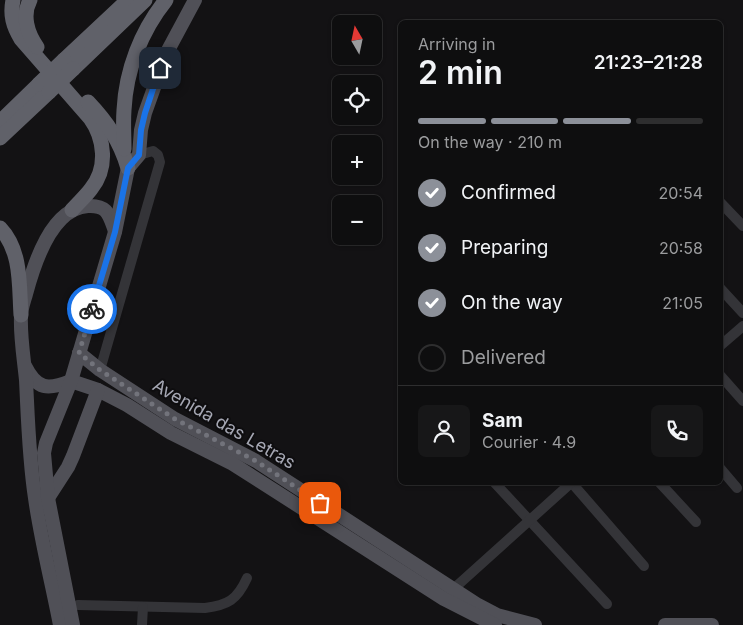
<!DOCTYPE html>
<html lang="en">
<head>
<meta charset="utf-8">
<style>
	:root { --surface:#0e0e0f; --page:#171718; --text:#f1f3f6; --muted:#9b9c9e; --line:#2e2e2f; --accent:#8c9099 }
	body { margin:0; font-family:Inter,sans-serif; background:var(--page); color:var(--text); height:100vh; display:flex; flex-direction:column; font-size:19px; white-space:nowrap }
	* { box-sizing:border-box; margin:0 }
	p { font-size:16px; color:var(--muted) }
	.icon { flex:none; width:28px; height:28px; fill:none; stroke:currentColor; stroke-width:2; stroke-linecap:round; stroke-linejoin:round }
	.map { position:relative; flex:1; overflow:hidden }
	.sheet { position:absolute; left:398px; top:20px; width:325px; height:465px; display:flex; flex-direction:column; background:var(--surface); border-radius:8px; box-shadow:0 1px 4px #0004,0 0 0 1px var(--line) }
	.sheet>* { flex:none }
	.needle { width:32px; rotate:351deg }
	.tools { position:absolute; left:332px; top:15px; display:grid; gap:10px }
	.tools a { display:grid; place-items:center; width:50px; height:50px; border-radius:8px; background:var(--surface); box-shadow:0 1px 4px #0004,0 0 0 1px var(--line); font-size:25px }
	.pin { position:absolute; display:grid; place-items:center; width:42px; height:42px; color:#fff; margin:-21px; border-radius:10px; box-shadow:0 2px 8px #0006 }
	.courier { position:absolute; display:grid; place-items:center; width:50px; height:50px; margin:-25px; border:4px solid #1a73e8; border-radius:50%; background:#fff; color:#222; box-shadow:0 1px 6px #0007 }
	.summary em { font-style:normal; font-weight:600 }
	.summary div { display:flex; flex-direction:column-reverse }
	.summary { display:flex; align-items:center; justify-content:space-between; height:85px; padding:0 20px }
	h1 { font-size:32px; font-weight:600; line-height:38px }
	.bar { display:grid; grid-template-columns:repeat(4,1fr); gap:8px 5px; align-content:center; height:60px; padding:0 20px }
	.bar i { height:6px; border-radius:4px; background:var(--line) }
	.bar .active { background:var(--accent) }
	.bar p { grid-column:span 4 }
	.line { display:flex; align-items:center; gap:12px; padding:0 20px; border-top:1px solid var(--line) }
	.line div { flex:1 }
	.round { display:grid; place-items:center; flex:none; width:52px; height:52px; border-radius:8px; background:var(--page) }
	ol { padding:0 20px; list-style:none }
	li { display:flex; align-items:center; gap:15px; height:55px }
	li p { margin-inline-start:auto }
	li .icon { padding:5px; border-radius:50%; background:var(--accent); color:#fff; stroke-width:4 }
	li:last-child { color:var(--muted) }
	li i { width:28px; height:28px; border:2px solid var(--line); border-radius:50% }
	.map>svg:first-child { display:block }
</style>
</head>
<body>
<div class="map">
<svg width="743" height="625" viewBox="0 0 743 625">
	<rect width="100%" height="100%" fill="#131214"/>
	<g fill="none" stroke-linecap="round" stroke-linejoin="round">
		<g stroke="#343438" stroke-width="10">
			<path d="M720,202L743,226"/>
			<path d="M720,288L743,313"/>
			<path d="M720,346L743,326"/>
			<path d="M100,370L160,162L158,155L153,151L139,155"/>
			<path d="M720,375L743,401"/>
			<path d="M720,468L737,488"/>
			<path d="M494,482L607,604"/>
			<path d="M571,482L644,566"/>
			<path d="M659,482L696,522"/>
			<path d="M450,592L572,482"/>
			<path d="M78,605L205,608C228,605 237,600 247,578"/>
			<path d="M142,625L143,607"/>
		</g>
		<g stroke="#505057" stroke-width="14">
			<path d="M79,353L100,370L175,419L256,461L478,605L497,615L535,625"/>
			<path d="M25,366C37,390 48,390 71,381"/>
			<path d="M71,381L98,390L127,405L171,433L233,464L444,599L495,625"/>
			<path d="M48,498L68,467L73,456L98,390"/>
			<path d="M60,625C52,583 41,541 35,498C29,459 28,420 26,380C24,359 20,337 21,316C21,309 24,301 26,294C34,264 51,208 88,206C108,205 109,215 115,231"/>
			<path d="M73,625L48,498L44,453L46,443L71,381L115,232L128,168L139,155L141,130L145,113L166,54L195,0"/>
			<path d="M665,625H712"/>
		</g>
		<g stroke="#606169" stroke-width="15">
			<path d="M13,0C10,15 13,26 21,39L90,118C105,139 108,168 91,189C85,197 78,203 72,210"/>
			<path d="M30,0C22,15 27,33 37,47"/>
			<path d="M64,60L128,0"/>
			<path d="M73,69L145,0"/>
			<path d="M88,102C107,122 120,141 128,168"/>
			<path d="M0,122L39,84"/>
			<path d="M0,138L49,92"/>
			<path d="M124,149C124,136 123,123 124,110C126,70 141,31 166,0"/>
			<path d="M0,228C22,251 19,286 21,315"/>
		</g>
		<g stroke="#606169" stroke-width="15">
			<path d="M39,84L64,60"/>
			<path d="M49,92L73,69"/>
		</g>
	</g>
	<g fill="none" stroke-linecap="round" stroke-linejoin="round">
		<path stroke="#72737b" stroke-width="5" stroke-dasharray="0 9" d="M92,309L79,353L100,370L175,419L256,461L320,503"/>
		<path stroke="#1a73e8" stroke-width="6" d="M92,309L115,232L128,168L139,155L141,130L145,113L160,68"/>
	</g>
	<g text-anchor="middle" stroke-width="4" stroke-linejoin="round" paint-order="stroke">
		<g font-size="18" fill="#a5a7b3" stroke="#0e0d0f">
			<text transform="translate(224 424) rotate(30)" y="6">Avenida das Letras</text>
		</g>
	</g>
</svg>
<div class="tools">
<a><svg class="needle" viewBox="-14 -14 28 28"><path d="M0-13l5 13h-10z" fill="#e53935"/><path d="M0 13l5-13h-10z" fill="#9b9c9e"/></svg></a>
<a><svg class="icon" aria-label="locate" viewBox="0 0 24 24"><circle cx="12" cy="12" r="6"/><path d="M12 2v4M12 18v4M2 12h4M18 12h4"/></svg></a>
<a>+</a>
<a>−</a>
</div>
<div class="pin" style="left:320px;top:503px;background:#ea580c"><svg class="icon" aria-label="bag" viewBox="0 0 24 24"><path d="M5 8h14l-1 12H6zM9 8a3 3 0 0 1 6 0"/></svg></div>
<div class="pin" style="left:160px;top:68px;background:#1f2937"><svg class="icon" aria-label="home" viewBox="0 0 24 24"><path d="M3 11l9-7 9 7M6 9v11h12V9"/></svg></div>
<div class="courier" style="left:92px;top:309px"><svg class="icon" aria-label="bike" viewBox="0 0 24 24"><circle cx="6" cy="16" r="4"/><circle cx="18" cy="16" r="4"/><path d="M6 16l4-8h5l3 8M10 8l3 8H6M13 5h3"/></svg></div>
<section class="sheet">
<div class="summary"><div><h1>2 min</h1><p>Arriving in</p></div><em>21:23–21:28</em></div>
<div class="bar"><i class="active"></i><i class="active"></i><i class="active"></i><i></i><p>On the way · 210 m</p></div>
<ol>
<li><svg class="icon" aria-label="check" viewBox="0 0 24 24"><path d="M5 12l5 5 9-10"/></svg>Confirmed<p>20:54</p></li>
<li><svg class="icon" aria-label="check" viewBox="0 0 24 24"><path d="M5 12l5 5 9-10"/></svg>Preparing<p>20:58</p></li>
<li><svg class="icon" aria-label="check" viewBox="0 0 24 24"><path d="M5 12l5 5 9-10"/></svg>On the way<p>21:05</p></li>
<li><i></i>Delivered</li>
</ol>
<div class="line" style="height:90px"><a class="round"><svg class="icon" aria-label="person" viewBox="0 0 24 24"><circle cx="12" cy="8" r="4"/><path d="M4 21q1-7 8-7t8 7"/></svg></a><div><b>Sam</b><p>Courier · 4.9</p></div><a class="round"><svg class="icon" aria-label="phone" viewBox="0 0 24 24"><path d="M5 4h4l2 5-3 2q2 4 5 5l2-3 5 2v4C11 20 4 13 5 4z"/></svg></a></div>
</section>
</div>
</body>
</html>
